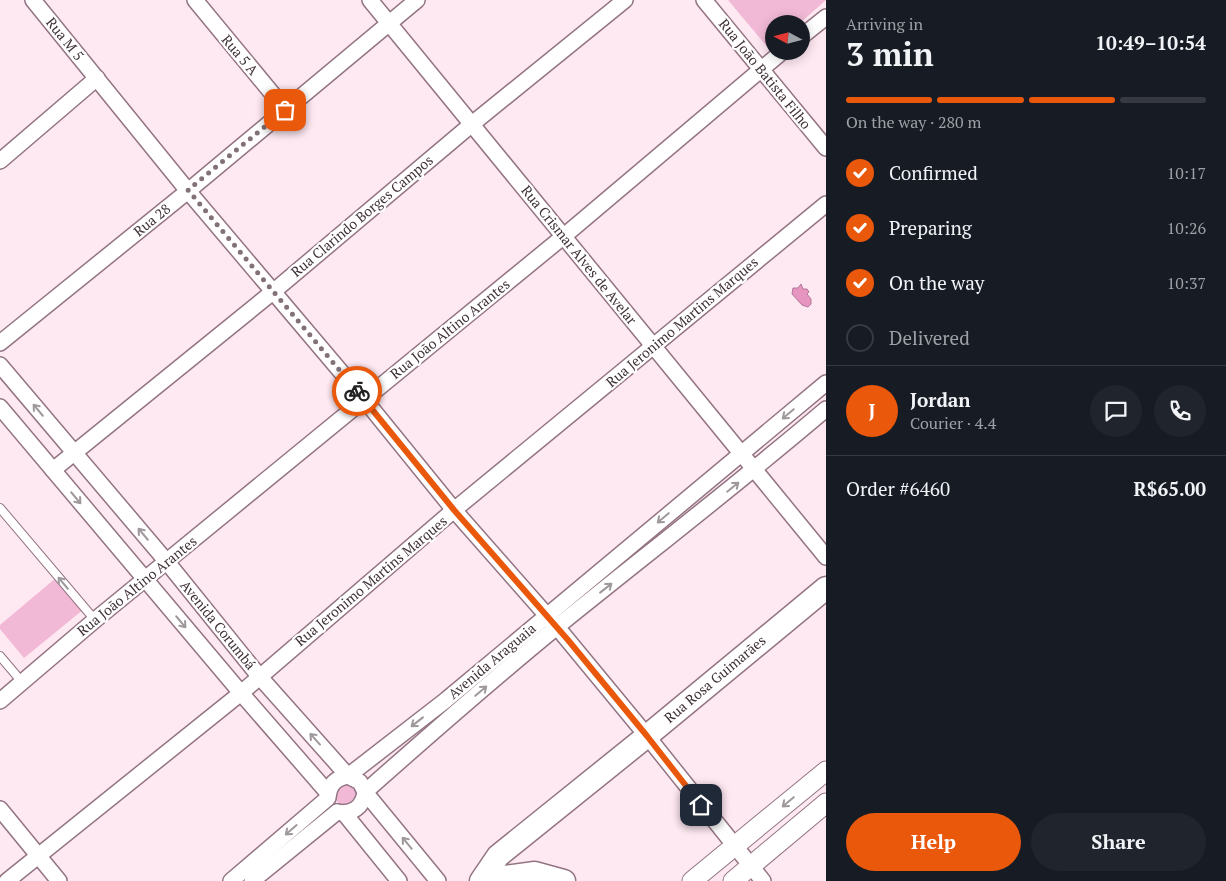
<!DOCTYPE html>
<html lang="en">
<head>
<meta charset="utf-8">
<style>
	:root { --surface:#171b24; --page:#20242c; --text:#f1f3f6; --muted:#9ea1a6; --line:#363941; --accent:#ea580c }
	body { margin:0; font-family:"PT Serif",serif; background:var(--page); color:var(--text); height:100vh; display:flex; flex-direction:column; font-size:19px; white-space:nowrap }
	* { box-sizing:border-box; margin:0 }
	p { font-size:16px; color:var(--muted) }
	.icon { flex:none; width:28px; height:28px; fill:none; stroke:currentColor; stroke-width:2; stroke-linecap:round; stroke-linejoin:round }
	.map { position:relative; flex:1; overflow:hidden }
	.panel { display:flex; flex-direction:column; background:var(--surface); width:400px }
	.panel>* { flex:none }
	.needle { width:32px; rotate:277deg }
	.buttons { position:absolute; left:765px; top:15px; display:grid; gap:10px }
	.buttons a { display:grid; place-items:center; width:45px; height:45px; border-radius:50%; background:var(--surface); box-shadow:0 2px 12px #0003; font-size:25px }
	.pin { position:absolute; display:grid; place-items:center; width:42px; height:42px; color:#fff; margin:-21px; border-radius:10px; box-shadow:0 2px 8px #0006 }
	.courier { position:absolute; display:grid; place-items:center; width:50px; height:50px; margin:-25px; border:4px solid #ea580c; border-radius:50%; background:#fff; color:#222; box-shadow:0 1px 6px #0007 }
	.summary em { font-style:normal; font-weight:700 }
	.summary div { display:flex; flex-direction:column-reverse }
	.summary { display:flex; align-items:center; justify-content:space-between; height:85px; padding:0 20px }
	h1 { font-size:32px; font-weight:700; line-height:38px }
	.bar { display:grid; grid-template-columns:repeat(4,1fr); gap:8px 5px; align-content:center; height:60px; padding:0 20px }
	.bar i { height:6px; border-radius:4px; background:var(--line) }
	.bar .selected { background:var(--accent) }
	.bar p { grid-column:span 4 }
	.line { display:flex; align-items:center; gap:12px; padding:0 20px; border-top:1px solid var(--line) }
	.line div { flex:1 }
	.round { display:grid; place-items:center; flex:none; width:52px; height:52px; border-radius:26px; background:var(--page) }
	ol { padding:0 20px; list-style:none }
	li { display:flex; align-items:center; gap:15px; height:55px }
	li p { margin-inline-start:auto }
	li .icon { padding:5px; border-radius:50%; background:var(--accent); color:#fff; stroke-width:4 }
	li:last-child { color:var(--muted) }
	li i { width:28px; height:28px; border:2px solid var(--line); border-radius:50% }
	.primary-button { display:flex; gap:10px; margin-top:auto; padding:10px 20px }
	.primary-button a { flex:1; height:58px; border-radius:30px; background:var(--accent); color:#fff; font-size:20px; font-weight:700; line-height:58px; text-align:center }
	.primary-button a+a { background:var(--page); color:var(--text) }
	main { display:flex; flex:1; min-height:0 }
	.map>svg:first-child { display:block }
</style>
</head>
<body>
<main>
<div class="map">
<svg width="826" height="881" viewBox="0 0 826 881">
	<rect width="100%" height="100%" fill="#fee8f2"/>
	<g fill="#f1b9d5">
		<path d="M728,0H826L799,24H774V45L769,49Z"/>
		<path d="M57,577L84,609L24,658L0,629V625Z"/>
		<path d="M345,782L357,789C353,809 333,810 335,791Z"/>
	</g>
	<path fill="#e695c0" stroke="#b47797" d="M801,284L803,289H807L809,292L807,294L811,299V304L808,307L802,305L792,294L793,288H798Z"/>
	<g fill="none" stroke-linecap="round" stroke-linejoin="round">
		<defs>
			<g id="service">
				<path d="M0,508L95,620"/>
				<path d="M0,656L22,682"/>
			</g>
			<g id="minor">
				<path d="M33,0L188,191L364,399L454,510L557,627L647,736L763,881"/>
				<path d="M195,0L285,109"/>
				<path d="M370,0L826,557"/>
				<path d="M704,0L826,148"/>
				<path d="M801,37L826,17"/>
				<path d="M0,161L97,78"/>
				<path d="M0,343L188,191L417,0"/>
				<path d="M0,365L167,562L259,676L348,776L360,782L365,792L438,881"/>
				<path d="M0,407L241,693L328,793"/>
				<path d="M53,470L274,291L472,124L625,0"/>
				<path d="M0,701L95,620L564,236L783,51"/>
				<path d="M0,809L59,881"/>
				<path d="M337,812C352,815 363,807 365,792C428,736 492,680 558,626C647,554 738,484 826,409"/>
				<path d="M344,813L399,881"/>
				<path d="M7,881L241,693L454,510L826,204"/>
				<path d="M231,881L328,798C329,785 335,778 348,776L446,700L826,383"/>
				<path d="M252,881L337,812"/>
			</g>
			<g id="tertiary">
				<path d="M692,881L826,771"/>
				<path d="M733,881L826,803"/>
			</g>
			<g id="primary">
				<path d="M481,881L498,856L647,736L826,588"/>
				<path d="M496,881L504,877L535,873L564,881"/>
			</g>
		</defs>
		<use href="#service" stroke="#937483" stroke-width="10"/>
		<use href="#minor" stroke="#937483" stroke-width="18"/>
		<use href="#tertiary" stroke="#937483" stroke-width="21"/>
		<use href="#primary" stroke="#937483" stroke-width="25"/>
		<use href="#service" stroke="#fff" stroke-width="8"/>
		<use href="#minor" stroke="#fff" stroke-width="15"/>
		<use href="#tertiary" stroke="#fff" stroke-width="19"/>
		<use href="#primary" stroke="#fff" stroke-width="22"/>
	</g>
	<defs><path id="oneway-shaft" d="M-6 0H5M1.5-3L5.5 0L1.5 3" fill="none" stroke-width="1.6" stroke-linecap="round" stroke-linejoin="round" transform="scale(1.25)"/></defs>
	<g stroke="#9f989c">
		<use href="#oneway-shaft" transform="translate(38 410) rotate(-130)"/>
		<use href="#oneway-shaft" transform="translate(788 414) rotate(140)"/>
		<use href="#oneway-shaft" transform="translate(733 487) rotate(-39)"/>
		<use href="#oneway-shaft" transform="translate(76 498) rotate(50)"/>
		<use href="#oneway-shaft" transform="translate(663 518) rotate(140)"/>
		<use href="#oneway-shaft" transform="translate(143 534) rotate(-130)"/>
		<use href="#oneway-shaft" transform="translate(63 583) rotate(-130)"/>
		<use href="#oneway-shaft" transform="translate(606 588) rotate(-38)"/>
		<use href="#oneway-shaft" transform="translate(181 622) rotate(50)"/>
		<use href="#oneway-shaft" transform="translate(481 691) rotate(-40)"/>
		<use href="#oneway-shaft" transform="translate(417 722) rotate(142)"/>
		<use href="#oneway-shaft" transform="translate(315 739) rotate(-132)"/>
		<use href="#oneway-shaft" transform="translate(788 802) rotate(140)"/>
		<use href="#oneway-shaft" transform="translate(291 830) rotate(139)"/>
		<use href="#oneway-shaft" transform="translate(407 843) rotate(-129)"/>
	</g>
	<g fill="none" stroke-linecap="round" stroke-linejoin="round">
		<path stroke="#827179" stroke-width="5" stroke-dasharray="0 9" d="M285,110L188,190L357,391"/>
		<path stroke="#ea580c" stroke-width="6" d="M357,391L454,510L568,640L647,736L701,805"/>
	</g>
	<g text-anchor="middle" stroke-width="4.5" stroke-linejoin="round" paint-order="stroke">
		<g font-size="14" fill="#3f3138" stroke="#fff">
			<text transform="translate(65 39) rotate(51)" y="5">Rua M 5</text>
			<text transform="translate(240 55) rotate(50)" y="5">Rua 5 A</text>
			<text transform="translate(765 74) rotate(51)" y="5">Rua João Batista Filho</text>
			<text transform="translate(362 216) rotate(-40)" y="5">Rua Clarindo Borges Campos</text>
			<text transform="translate(152 220) rotate(-39)" y="5">Rua 28</text>
			<text transform="translate(579 255) rotate(51)" y="5">Rua Crismar Alves de Avelar</text>
			<text transform="translate(682 322) rotate(-40)" y="5">Rua Jeronimo Martins Marques</text>
			<text transform="translate(450 329) rotate(-39)" y="5">Rua João Altino Arantes</text>
			<text transform="translate(371 581) rotate(-40)" y="5">Rua Jeronimo Martins Marques</text>
			<text transform="translate(137 586) rotate(-39)" y="5">Rua João Altino Arantes</text>
			<text transform="translate(218 625) rotate(51)" y="5">Avenida Corumbá</text>
			<text transform="translate(492 661) rotate(-40)" y="5">Avenida Araguaia</text>
			<text transform="translate(715 679) rotate(-40)" y="5">Rua Rosa Guimarães</text>
		</g>
	</g>
</svg>
<div class="buttons">
<a><svg class="needle" viewBox="-14 -14 28 28"><path d="M0-13l5 13h-10z" fill="#e53935"/><path d="M0 13l5-13h-10z" fill="#9ea1a6"/></svg></a>
</div>
<div class="pin" style="left:285px;top:110px;background:#ea580c"><svg class="icon" aria-label="bag" viewBox="0 0 24 24"><path d="M5 8h14l-1 12H6zM9 8a3 3 0 0 1 6 0"/></svg></div>
<div class="pin" style="left:701px;top:805px;background:#1f2937"><svg class="icon" aria-label="home" viewBox="0 0 24 24"><path d="M3 11l9-7 9 7M6 9v11h12V9"/></svg></div>
<div class="courier" style="left:357px;top:391px"><svg class="icon" aria-label="bike" viewBox="0 0 24 24"><circle cx="6" cy="16" r="4"/><circle cx="18" cy="16" r="4"/><path d="M6 16l4-8h5l3 8M10 8l3 8H6M13 5h3"/></svg></div>
</div>
<section class="panel">
<div class="summary"><div><h1>3 min</h1><p>Arriving in</p></div><em>10:49–10:54</em></div>
<div class="bar"><i class="selected"></i><i class="selected"></i><i class="selected"></i><i></i><p>On the way · 280 m</p></div>
<ol>
<li><svg class="icon" aria-label="check" viewBox="0 0 24 24"><path d="M5 12l5 5 9-10"/></svg>Confirmed<p>10:17</p></li>
<li><svg class="icon" aria-label="check" viewBox="0 0 24 24"><path d="M5 12l5 5 9-10"/></svg>Preparing<p>10:26</p></li>
<li><svg class="icon" aria-label="check" viewBox="0 0 24 24"><path d="M5 12l5 5 9-10"/></svg>On the way<p>10:37</p></li>
<li><i></i>Delivered</li>
</ol>
<div class="line" style="height:90px"><b class="round" style="background:var(--accent);color:#fff">J</b><div><b>Jordan</b><p>Courier · 4.4</p></div><a class="round"><svg class="icon" aria-label="chat" viewBox="0 0 24 24"><path d="M4 5h16v11H9l-5 4z"/></svg></a><a class="round"><svg class="icon" aria-label="phone" viewBox="0 0 24 24"><path d="M5 4h4l2 5-3 2q2 4 5 5l2-3 5 2v4C11 20 4 13 5 4z"/></svg></a></div>
<div class="line" style="height:65px"><div>Order #6460</div><b>R$65.00</b></div>
<div class="primary-button"><a>Help</a><a>Share</a></div>
</section>
</main>
</body>
</html>
